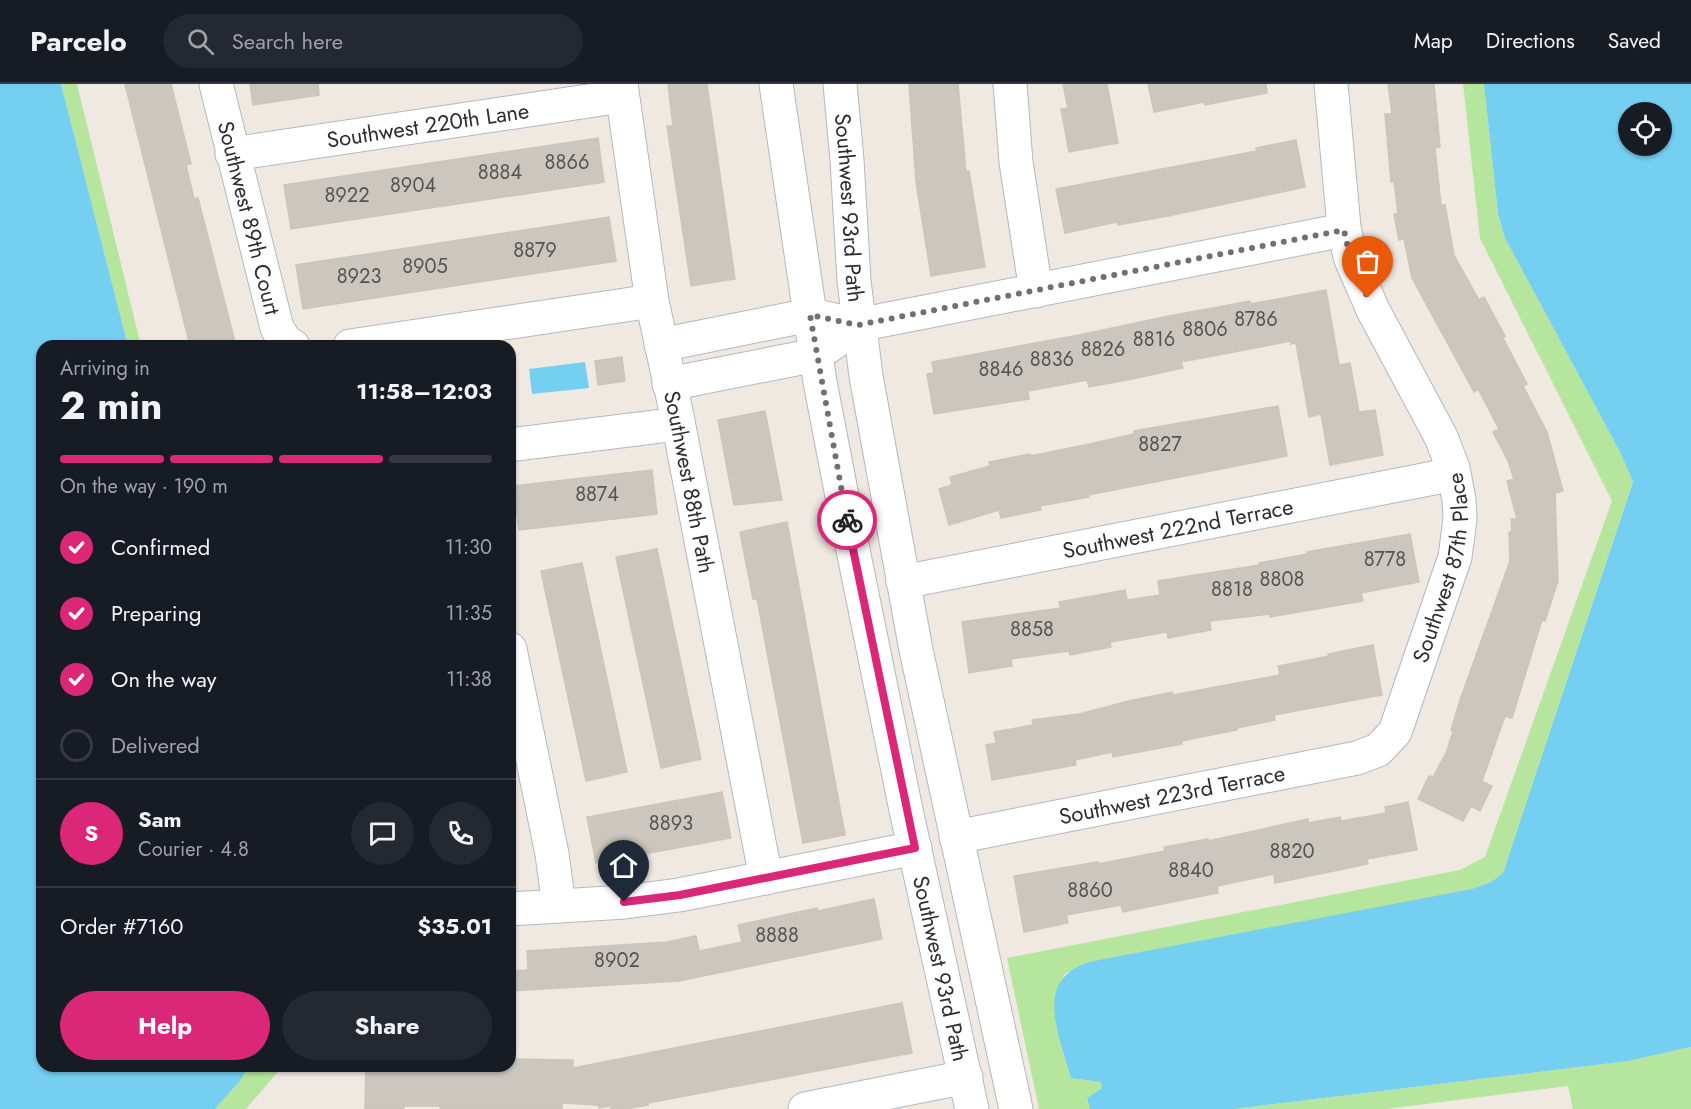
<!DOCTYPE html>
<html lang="en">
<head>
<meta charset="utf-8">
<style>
	:root { --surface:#171b24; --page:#242831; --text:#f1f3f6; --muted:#9ea1a6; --line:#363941; --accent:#db2777 }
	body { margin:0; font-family:Jost,sans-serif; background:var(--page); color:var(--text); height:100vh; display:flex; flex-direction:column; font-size:22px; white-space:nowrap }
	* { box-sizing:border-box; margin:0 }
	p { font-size:20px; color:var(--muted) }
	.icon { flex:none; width:33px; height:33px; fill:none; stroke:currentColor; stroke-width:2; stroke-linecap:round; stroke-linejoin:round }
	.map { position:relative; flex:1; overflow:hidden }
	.drawer { position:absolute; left:36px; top:256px; width:480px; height:732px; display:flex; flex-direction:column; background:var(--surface); border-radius:18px; box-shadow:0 2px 4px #0004 }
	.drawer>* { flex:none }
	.buttons { position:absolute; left:1618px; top:18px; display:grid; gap:12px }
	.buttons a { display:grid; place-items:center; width:54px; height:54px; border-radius:50%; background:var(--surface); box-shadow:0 2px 4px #0004; font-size:30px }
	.pin { position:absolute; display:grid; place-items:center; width:51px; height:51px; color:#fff; margin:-62px -26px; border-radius:50% 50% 50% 0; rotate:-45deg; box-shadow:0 0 6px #0007 }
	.pin .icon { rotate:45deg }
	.courier { position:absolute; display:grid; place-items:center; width:60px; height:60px; margin:-30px; border:4px solid #db2777; border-radius:50%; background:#fff; color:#222; box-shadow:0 2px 8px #0007 }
	.summary em { font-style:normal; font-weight:700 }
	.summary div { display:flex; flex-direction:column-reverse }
	.summary { display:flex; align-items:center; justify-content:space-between; height:102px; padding:0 24px }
	h1 { font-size:39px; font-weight:700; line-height:45px }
	.bar { display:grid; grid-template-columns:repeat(4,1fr); gap:9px 6px; align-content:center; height:72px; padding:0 24px }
	.bar i { height:8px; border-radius:4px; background:var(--line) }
	.bar .active { background:var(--accent) }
	.bar p { grid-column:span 4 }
	.line { display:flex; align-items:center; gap:15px; padding:0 24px; border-top:2px solid var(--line) }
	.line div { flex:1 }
	.round { display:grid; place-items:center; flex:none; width:63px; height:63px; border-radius:32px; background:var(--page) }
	ol { padding:0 24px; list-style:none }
	li { display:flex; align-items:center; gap:18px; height:66px }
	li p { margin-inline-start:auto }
	li .icon { padding:6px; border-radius:50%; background:var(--accent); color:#fff; stroke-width:4 }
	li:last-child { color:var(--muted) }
	li i { width:33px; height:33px; border:3px solid var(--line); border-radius:50% }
	.button { display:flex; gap:12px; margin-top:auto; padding:12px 24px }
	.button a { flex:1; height:69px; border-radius:36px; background:var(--accent); color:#fff; font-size:24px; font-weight:700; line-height:69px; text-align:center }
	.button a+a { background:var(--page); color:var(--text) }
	header { display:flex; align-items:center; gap:36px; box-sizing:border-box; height:84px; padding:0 30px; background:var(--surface); border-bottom:2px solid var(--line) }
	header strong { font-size:28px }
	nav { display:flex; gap:33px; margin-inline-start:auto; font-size:21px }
	.search { width:420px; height:54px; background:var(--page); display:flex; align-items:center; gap:15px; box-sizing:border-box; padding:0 21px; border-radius:33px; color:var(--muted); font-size:22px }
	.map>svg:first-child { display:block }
</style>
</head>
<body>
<header>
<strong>Parcelo</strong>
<div class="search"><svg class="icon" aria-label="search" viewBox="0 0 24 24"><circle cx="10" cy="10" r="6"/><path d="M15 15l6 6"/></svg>Search here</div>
<nav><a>Map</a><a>Directions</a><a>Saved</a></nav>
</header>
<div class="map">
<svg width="1691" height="1025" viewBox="0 0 1691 1025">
	<rect width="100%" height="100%" fill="#efe9e1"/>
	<g fill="#b6e59e">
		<path d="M61,0H77L141,262H128Z"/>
		<path d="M1463,0H1484L1498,130L1505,154L1620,368L1633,398L1503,789L1491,798L1472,805L1066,889C1043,920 1061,962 1071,994L1101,998L1102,1004L1087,1014L1090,1025H1039L1007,874L1460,786L1485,773L1612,417L1480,154Z"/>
		<path d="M1691,963V1025H1573L1568,1002L1386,1025H1233L1628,977Z"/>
		<path d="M248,983H282L246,1025H215L240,997Z"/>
	</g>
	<g fill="#75cff0" fill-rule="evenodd">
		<path d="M0,0H61L128,262H42V982L248,983L240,997L215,1025H0Z"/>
		<path d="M1484,0H1691V963L1628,977L1233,1025H1090L1087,1014L1102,1004L1101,998L1071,994C1057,947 1031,889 1099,876L1472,805L1491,798L1503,789L1633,398L1620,368L1505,154L1498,130ZM1662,28V62H1629V28Z"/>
		<path d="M585,278L589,304L532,310L529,285Z"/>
	</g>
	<g fill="#cbc7bf" stroke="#cbc5ba" stroke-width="1.5">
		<path d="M125,0H171L191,80L186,81L194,115L198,114L236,262H190Z"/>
		<path d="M250,0H318L319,11L253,21Z"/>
		<path d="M668,0H707L735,195L691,202L667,42H673Z"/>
		<path d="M909,0H958L966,88L969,87L985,183L931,192L916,98Z"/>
		<path d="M1063,0H1107L1118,59L1069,68L1061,25L1068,24Z"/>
		<path d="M1148,0H1266L1267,9L1205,21L1204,18L1154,28Z"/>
		<path d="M1388,0H1434L1440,63L1435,64L1441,121H1445L1454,171L1479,216L1484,213L1505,252L1503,254L1527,300L1523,302L1547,348L1563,407L1555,409L1558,497L1545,537L1542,536L1512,634L1505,632L1482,697L1492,702L1480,727L1471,722L1463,737L1418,715L1429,692L1433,693L1446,669L1453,648L1451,646L1460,616L1510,477L1509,448H1512L1511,435H1517L1507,397L1514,395L1508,377L1493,348L1499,345L1478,305L1474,308L1412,194L1404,155L1399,156L1394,130H1398L1394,97L1391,98L1385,30H1392Z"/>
		<path d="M598,54L604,98L291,145L284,101Z"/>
		<path d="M1296,56L1305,103L1168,132L1118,141L1117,138L1065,149L1056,105L1257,67L1256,64Z"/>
		<path d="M609,133L616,177L303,225L296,181Z"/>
		<path d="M1326,206L1339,281L1350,279L1359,328L1375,326L1383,371L1330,381L1321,330L1309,333L1296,259L1291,260V257L1181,278L1183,284L1132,295L1089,303L1087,296L1028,307L1029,315L934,330L927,290L934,289L932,278L1079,251L1169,232L1250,217L1251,220Z"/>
		<path d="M622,273L625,297L598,301L595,277Z"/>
		<path d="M1278,322L1287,372L1088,411L1089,413L1040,422L1041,426L1001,434L999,426L949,441L939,405L952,401L950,393L990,382L989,378L1030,370V372L1085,361L1134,350V347Z"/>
		<path d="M765,327L782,416L734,421L718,336Z"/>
		<path d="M652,386L657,430L519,446L513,402Z"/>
		<path d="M787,438L845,751L803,759L757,515H753L740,448Z"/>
		<path d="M1410,450L1419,498L1361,509L1363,517L1270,533V530L1210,537L1211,546L1168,554L1167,548L1110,558L1111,563L1070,571L1069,567L1011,575L1012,582L969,589L962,538L1061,524L1059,518L1125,506L1127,516L1160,511L1158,497L1260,481L1259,479L1307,470V468Z"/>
		<path d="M657,465L701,675L661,684L616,473Z"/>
		<path d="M582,479L627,688L586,697L541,487Z"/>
		<path d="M1373,561L1382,611L1274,631L1275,636L1237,644V646L1181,657L1182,660L1113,673L1112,668L1075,676L1076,681L992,696L986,661L996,659L994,648L1033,641L1032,636L1079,630L1133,616L1172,608L1173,611L1280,591L1278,582L1329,572L1328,570Z"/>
		<path d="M722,708L731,754L596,779L587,733Z"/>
		<path d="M1408,718L1417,766L1367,775L1368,780L1275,799L1274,790L1217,802L1218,809L1123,828L1121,821L1066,831L1068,839L1024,848L1014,792L1098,778V780L1165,767L1164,763L1208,755V757L1308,735V739L1340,733L1341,737L1386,729L1385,723Z"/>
		<path d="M874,815L882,855L679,897L510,907V887L528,886L527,867L667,858L696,852L699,867L742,858L738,841L817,824L818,827Z"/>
		<path d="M902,919L912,969L648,1019V1021L626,1025H611L610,1022L599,1024L598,1021L562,1019V1025H440V1022H404V1025H365L366,982H510V975L573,976V984Z"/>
	</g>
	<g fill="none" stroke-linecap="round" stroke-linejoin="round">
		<defs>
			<g id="minor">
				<path id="s1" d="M216,0L277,244L285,257L293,262"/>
				<path id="s2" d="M621,0L652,217L677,332L766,794"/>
				<path id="s3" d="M776,0L820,298L841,407L906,726L972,1025"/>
				<path id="s4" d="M840,0L847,76L854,197L866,292L916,566L1016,1025"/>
				<path d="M1010,0L1016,78L1036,207"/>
				<path id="s5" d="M232,70L622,12"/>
				<path d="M661,261L810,231L858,241L1344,146"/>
				<path d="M350,262L652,217"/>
				<path d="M669,300L816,271L835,258"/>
				<path d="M510,361L678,340"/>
				<path id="s6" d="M903,498L1454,390"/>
				<path d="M510,565L552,770L559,822"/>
				<path id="s7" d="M956,753L1357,674L1378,666L1395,648L1455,473L1460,435L1459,416L1453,384L1441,353L1373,226L1350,173L1344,143L1331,0"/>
				<path d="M510,825L625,818L679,811L915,764"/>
				<path d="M805,1025L966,993"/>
			</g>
		</defs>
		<use href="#minor" stroke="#b4b7c1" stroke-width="35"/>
		<use href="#minor" stroke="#fff" stroke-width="33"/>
	</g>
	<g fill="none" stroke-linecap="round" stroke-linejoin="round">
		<path stroke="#726f6d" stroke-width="6" stroke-dasharray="0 10.8" d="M847,436L810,231L858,241L1344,146L1350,173L1368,214"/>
		<path stroke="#db2777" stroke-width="8" d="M624,818L680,811L915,764L847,436"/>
	</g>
	<g text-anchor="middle" stroke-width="6" stroke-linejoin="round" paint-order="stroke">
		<g font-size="20" fill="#555452">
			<text x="567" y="85">8866</text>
			<text x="500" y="95">8884</text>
			<text x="413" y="108">8904</text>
			<text x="347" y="118">8922</text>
			<text x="535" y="173">8879</text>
			<text x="425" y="189">8905</text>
			<text x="359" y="199">8923</text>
			<text x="1256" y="242">8786</text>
			<text x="1205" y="252">8806</text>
			<text x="1154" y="262">8816</text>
			<text x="1103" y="272">8826</text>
			<text x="1052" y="282">8836</text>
			<text x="1001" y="292">8846</text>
			<text x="1160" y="367">8827</text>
			<text x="597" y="417">8874</text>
			<text x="1385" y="482">8778</text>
			<text x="1282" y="502">8808</text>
			<text x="1232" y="512">8818</text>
			<text x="1032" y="552">8858</text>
			<text x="671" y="746">8893</text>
			<text x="1292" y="774">8820</text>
			<text x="1191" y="793">8840</text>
			<text x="1090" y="813">8860</text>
			<text x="777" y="858">8888</text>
			<text x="617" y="883">8902</text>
		</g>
		<g font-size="22" fill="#2e2e2e" stroke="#fff">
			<text dy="8" stroke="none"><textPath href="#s5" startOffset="198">Southwest 220th Lane</textPath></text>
			<text dy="8" stroke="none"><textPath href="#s4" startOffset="124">Southwest 93rd Path</textPath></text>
			<text dy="8" stroke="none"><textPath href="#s1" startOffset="138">Southwest 89th Court</textPath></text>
			<text dy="8" stroke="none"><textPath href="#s2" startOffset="404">Southwest 88th Path</textPath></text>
			<text dy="8" stroke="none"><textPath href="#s6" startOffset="280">Southwest 222nd Terrace</textPath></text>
			<text dy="8" stroke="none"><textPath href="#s7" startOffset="628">Southwest 87th Place</textPath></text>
			<text dy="8" stroke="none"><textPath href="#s7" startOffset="220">Southwest 223rd Terrace</textPath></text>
			<text dy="8" stroke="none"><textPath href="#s3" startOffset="900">Southwest 93rd Path</textPath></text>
		</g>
	</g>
</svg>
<div class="buttons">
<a><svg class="icon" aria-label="locate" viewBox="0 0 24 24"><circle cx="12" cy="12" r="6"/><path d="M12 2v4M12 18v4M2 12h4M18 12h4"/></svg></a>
</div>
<div class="pin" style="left:1368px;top:214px;background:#ea580c"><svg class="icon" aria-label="bag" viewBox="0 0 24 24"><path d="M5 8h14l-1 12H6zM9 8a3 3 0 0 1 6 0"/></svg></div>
<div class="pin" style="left:624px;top:818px;background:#1f2937"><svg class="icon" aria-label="home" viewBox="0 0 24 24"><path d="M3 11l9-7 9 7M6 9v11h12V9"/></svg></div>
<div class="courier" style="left:847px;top:436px"><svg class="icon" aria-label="bike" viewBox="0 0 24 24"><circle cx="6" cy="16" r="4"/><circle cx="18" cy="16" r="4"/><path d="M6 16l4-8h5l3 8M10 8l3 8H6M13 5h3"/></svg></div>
<section class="drawer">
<div class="summary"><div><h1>2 min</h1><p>Arriving in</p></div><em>11:58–12:03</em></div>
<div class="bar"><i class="active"></i><i class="active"></i><i class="active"></i><i></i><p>On the way · 190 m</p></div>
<ol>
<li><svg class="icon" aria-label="check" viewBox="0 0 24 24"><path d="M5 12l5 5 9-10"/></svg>Confirmed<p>11:30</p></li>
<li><svg class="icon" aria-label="check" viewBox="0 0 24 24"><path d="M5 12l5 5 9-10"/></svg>Preparing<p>11:35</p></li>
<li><svg class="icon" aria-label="check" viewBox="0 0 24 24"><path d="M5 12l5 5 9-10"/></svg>On the way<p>11:38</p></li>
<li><i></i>Delivered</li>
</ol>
<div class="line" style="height:108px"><b class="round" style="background:var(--accent);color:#fff">S</b><div><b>Sam</b><p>Courier · 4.8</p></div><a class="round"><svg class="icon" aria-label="chat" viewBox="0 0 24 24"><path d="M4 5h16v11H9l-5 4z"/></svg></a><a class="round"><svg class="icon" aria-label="phone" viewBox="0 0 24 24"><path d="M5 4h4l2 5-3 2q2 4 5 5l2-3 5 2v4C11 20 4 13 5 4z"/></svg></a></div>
<div class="line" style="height:78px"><div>Order #7160</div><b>$35.01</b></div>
<div class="button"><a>Help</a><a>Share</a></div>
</section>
</div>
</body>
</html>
